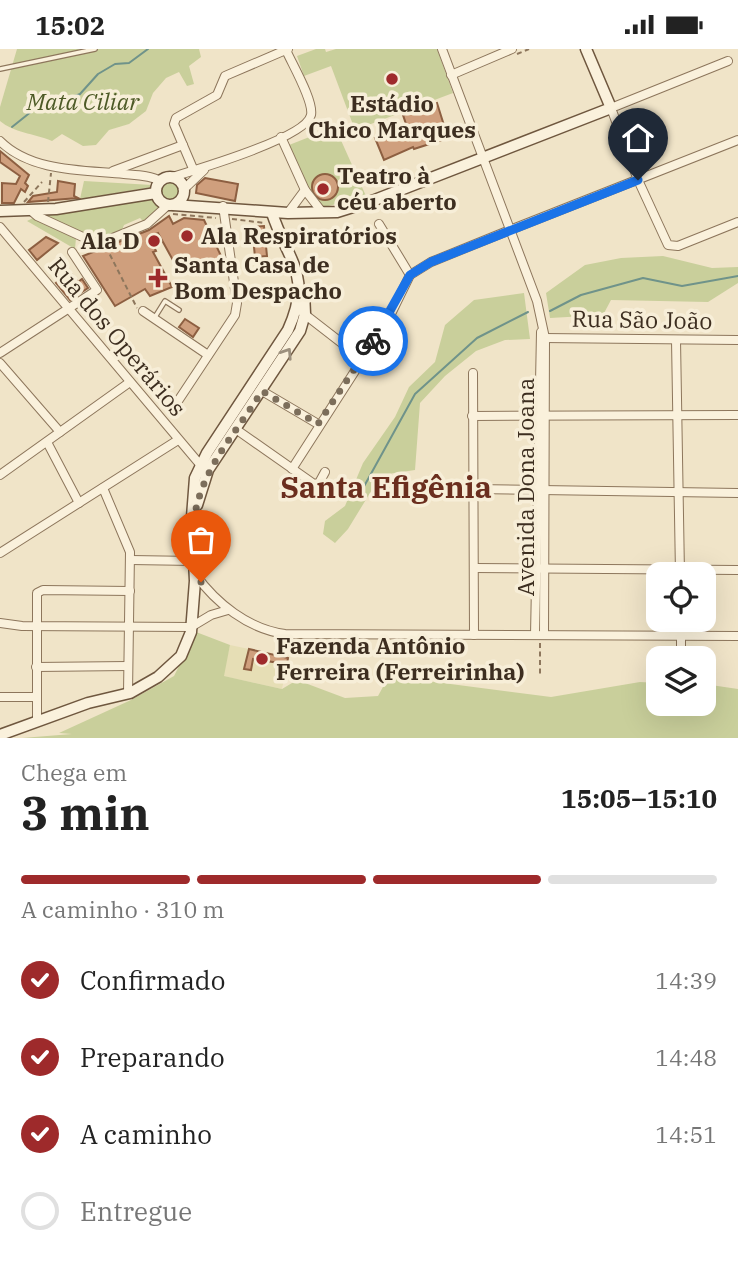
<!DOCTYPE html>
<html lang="pt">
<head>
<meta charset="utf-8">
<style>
	:root { --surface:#fff; --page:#f6f6f6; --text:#222; --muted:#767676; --line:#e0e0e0; --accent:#9e2a2b }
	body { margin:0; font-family:"IBM Plex Serif",serif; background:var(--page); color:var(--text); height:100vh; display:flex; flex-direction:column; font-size:26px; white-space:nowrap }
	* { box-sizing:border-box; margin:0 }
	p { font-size:23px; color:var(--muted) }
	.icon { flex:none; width:38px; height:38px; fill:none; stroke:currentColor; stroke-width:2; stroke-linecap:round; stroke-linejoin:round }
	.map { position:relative; height:689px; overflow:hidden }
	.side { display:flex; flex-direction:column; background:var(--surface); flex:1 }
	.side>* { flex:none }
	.fabs { position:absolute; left:646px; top:513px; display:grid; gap:14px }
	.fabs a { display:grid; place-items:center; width:70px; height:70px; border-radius:14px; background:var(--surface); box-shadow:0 7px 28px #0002; font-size:35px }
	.pin { position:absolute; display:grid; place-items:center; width:60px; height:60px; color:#fff; margin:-72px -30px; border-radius:50% 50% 50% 0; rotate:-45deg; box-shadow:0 0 7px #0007 }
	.pin .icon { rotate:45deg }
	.courier { position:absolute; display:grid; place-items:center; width:70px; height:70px; margin:-35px; border:5px solid #1a73e8; border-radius:50%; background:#fff; color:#222; box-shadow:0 2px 9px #0007 }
	.overview em { font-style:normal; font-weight:700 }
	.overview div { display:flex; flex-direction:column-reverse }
	.overview { display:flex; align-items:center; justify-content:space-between; height:119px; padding:0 21px }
	h1 { font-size:46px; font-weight:700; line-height:52px }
	.bar { display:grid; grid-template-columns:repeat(4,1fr); gap:10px 7px; align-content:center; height:84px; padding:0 21px }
	.bar i { height:9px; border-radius:5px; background:var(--line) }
	.bar .on { background:var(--accent) }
	.bar p { grid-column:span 4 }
	ol { padding:0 21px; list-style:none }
	li { display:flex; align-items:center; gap:21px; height:77px }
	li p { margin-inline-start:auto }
	li .icon { padding:7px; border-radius:50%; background:var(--accent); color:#fff; stroke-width:4 }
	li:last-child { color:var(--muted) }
	li i { width:38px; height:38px; border:4px solid var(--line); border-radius:50% }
	.status { display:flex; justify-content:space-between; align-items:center; height:49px; padding:0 35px; background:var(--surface); direction:ltr }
	.status svg { height:19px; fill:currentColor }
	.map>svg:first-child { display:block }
</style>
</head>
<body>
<div class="status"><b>15:02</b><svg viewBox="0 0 49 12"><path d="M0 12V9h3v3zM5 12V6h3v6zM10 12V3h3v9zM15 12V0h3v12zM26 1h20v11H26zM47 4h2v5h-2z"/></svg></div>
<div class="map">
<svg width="738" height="689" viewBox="0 0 738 689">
	<rect width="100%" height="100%" fill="#f0e4c8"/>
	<path fill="#e6deb5" d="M230,596L249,600L245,619L251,621L253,610L287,615L282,640L223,627Z"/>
	<g fill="#c9cf9b">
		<path d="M17,0H199L201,8L189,17L194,35L187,37L179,23L166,29L153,44L146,62L129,75L109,81L96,96L83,97L62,85L52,92C33,84 14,84 0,72V58Z"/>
		<path d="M316,0H325L326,3L336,0H437L453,44L355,81L331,17L304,27L297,7Z"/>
		<path d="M335,78L366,147L321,159L311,148L289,96Z"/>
		<circle cx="170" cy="143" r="12"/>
		<path d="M84,132L152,136V138L80,150Z"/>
		<path d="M154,149L160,160L143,172L140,169L124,176L122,181L101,190L40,167Z"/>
		<path d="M33,169L76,189L75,200L27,172Z"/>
		<path d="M663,207L712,219L738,218V234L708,253L611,251L603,266L550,269L546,244L585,216L621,209Z"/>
		<path d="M524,244L530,290L505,291L476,302L445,327L420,354L415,421L381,426L348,480L335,494L323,485L325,472L345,457L363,414L395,368L409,338L435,313L445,276L474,251Z"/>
		<path d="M196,583L230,596L224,627L282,640L297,631L345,649L378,647L389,627L551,648L640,633L658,634V654H704V635L738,640V689H22L72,685L59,684L131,651L174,627Z"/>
	</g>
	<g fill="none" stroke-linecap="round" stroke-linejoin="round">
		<g stroke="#6f938a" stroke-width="2">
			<path d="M12,78L37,58L53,56L80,45L98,25L115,15L129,14L148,0"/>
			<path d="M550,262L581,246L643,229L682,237L738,227"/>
			<path d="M362,441L415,345L477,289L528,263"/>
		</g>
	</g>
	<g fill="#cf9f7d" stroke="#8d5f41" stroke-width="2">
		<path d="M437,54L448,89L414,100L413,98L384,111L375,89L406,75L403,66Z"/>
		<path d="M0,102L29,126L25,134L28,137L25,143L21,140L14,154H2V134L16,135L20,127L0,113Z"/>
		<circle cx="325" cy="138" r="13"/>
		<path d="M205,129L238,135L235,152L196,144L197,136Z"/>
		<path d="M58,132L75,135L74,147L78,149L28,153L33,147L57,143Z"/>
		<path d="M169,167L173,175L184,169L204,171L222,209L209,216L211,220L199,226L194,217L180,224L158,184L149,188L156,202L153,203L172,238L150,247L145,240L115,257L83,207L149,181Z"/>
		<path d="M264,177L267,207L255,208L252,178Z"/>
		<path d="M46,188L58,194L37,211L29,201Z"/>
		<path d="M70,223L78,233L82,230L88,239L70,251L56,234Z"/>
		<path d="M185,270L199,279L193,288L179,278Z"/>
		<path d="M249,600L288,609L287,615L253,610L251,621L244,620Z"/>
	</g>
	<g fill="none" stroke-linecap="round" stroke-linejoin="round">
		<defs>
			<g id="service">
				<path d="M0,20L95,0"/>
				<path d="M155,268L165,252L179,261"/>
			</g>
			<g id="minor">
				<path d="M442,0L537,252L545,289L544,586"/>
				<path d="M728,12L611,59L638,131L668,196L678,197L738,173"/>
				<path d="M451,26L512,0"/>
				<path d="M281,88L305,141L322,163"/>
				<path d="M0,92C31,123 83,121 124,125C136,126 150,126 161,132"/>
				<path d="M113,122L183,96"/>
				<path d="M194,122L174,75L176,69L217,46L225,27L288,0"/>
				<path d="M169,129C192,122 306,89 311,66C314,52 292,15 286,1"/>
				<path d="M183,141L204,121"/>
				<path d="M30,161L37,167L98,195L147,175L168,156"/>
				<path d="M288,164L305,141"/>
				<path d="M379,175L410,226"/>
				<path d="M0,178L203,419"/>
				<path d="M410,226L431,213L510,181L738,91"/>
				<path d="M143,262L208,306"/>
				<path d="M303,264L361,309"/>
				<path d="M543,289L738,291"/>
				<path d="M676,291L680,525"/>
				<path d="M0,304L97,241L72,203"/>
				<path d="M0,314L60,383"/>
				<path d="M473,324L474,586"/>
				<path d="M262,342L318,375"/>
				<path d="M178,352L235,266L237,254L223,157"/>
				<path d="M472,367L738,366"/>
				<path d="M237,381L314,435L319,434L325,423"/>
				<path d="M47,393L79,454"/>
				<path d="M292,420L389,269L410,226"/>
				<path d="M0,426L130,333"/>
				<path d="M103,439L130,503L128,644"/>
				<path d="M473,440L738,444"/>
				<path d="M0,504L178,391"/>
				<path d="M131,511L194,512"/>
				<path d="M474,519L738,521"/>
				<path d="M195,525C216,554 248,580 285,585L738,587"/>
				<path d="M681,570V609"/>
				<path d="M0,574L22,577L191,578L211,566L228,561"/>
				<path d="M535,586L541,283"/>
				<path d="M36,618L128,617"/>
				<path d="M0,648H37"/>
				<path d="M37,672V544L43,541L130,542"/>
			</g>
			<g id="secondary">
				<circle cx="170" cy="142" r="14"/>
				<path d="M173,156L288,164L337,163L372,152L611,59L586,0"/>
				<path d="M0,162L56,160L156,144"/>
				<path d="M197,456L208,421L300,282L305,265L304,243"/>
				<path d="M0,686L88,654L130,644L158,628L181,607L191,583L195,532L192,468L195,429L207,404L288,281C313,226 288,213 272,164"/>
			</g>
		</defs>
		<use href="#service" stroke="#8d765c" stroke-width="6"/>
		<use href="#minor" stroke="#8d765c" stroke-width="10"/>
		<use href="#secondary" stroke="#6f573f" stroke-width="13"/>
		<g stroke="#8d765c" stroke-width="2" stroke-dasharray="5 3.5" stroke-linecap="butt">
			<path d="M517,5L529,0"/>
			<path d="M24,153L42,133"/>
			<path d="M48,153L51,124"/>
			<path d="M173,165L216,169"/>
			<path d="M232,170L265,174"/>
			<path d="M106,198L137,259"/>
			<path d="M540,594V626"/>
		</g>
		<use href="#service" stroke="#faf1dc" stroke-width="3.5"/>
		<use href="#minor" stroke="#faf1dc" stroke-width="8"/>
		<use href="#secondary" stroke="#faf1dc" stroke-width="10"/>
	</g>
	<defs><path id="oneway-chevron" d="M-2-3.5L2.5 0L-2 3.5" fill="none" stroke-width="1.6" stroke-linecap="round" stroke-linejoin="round" transform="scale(1.75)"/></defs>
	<use stroke="#9c907e" href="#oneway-chevron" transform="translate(287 304) rotate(-57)"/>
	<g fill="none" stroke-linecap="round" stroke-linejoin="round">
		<path stroke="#7c6e5b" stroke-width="7" stroke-dasharray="0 12.6" d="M201,533C193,522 194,511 193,497C190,431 229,395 262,342L318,375L373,292"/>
		<path stroke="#1a73e8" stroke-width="9" d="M373,292L410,226L431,213L638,131"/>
	</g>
	<g fill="#9e2a2b" stroke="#f7eed8" stroke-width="2.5">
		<circle cx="392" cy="30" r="7"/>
		<circle cx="323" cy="140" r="7"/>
		<circle cx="187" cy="187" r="7"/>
		<circle cx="154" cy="192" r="7"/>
		<path d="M154.5 218.5h7v7h7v7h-7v7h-7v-7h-7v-7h7z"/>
		<circle cx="262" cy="610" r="7"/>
	</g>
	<g text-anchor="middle" stroke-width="7" stroke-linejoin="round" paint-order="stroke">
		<g font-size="23" font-style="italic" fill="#4d5a26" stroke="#f7eed8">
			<text x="83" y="61">Mata Ciliar</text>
		</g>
		<g font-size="23" font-weight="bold" fill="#3d2e20" stroke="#f7eed8" text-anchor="start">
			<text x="392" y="63" text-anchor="middle">Estádio<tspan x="392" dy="26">Chico Marques</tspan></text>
			<text x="337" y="135">Teatro à<tspan x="337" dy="26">céu aberto</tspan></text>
			<text x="201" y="195">Ala Respiratórios</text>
			<text x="140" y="200" text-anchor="end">Ala D</text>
			<text x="174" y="224">Santa Casa de<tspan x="174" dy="26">Bom Despacho</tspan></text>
			<text x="276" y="605">Fazenda Antônio<tspan x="276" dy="26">Ferreira (Ferreirinha)</tspan></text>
		</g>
		<g font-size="23" fill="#3d2e20" stroke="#f7eed8">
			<text transform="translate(642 271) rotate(1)" y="8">Rua São João</text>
			<text transform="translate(117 288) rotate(50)" y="8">Rua dos Operários</text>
			<text transform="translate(526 438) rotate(-90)" y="8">Avenida Dona Joana</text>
		</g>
		<g font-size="30" font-weight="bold" fill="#6b2e1e" stroke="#f7eed8">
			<text x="386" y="449">Santa Efigênia</text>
		</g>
	</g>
</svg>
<div class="fabs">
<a><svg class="icon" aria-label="locate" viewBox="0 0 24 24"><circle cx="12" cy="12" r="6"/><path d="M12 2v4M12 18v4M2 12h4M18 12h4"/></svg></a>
<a><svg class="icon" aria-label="layers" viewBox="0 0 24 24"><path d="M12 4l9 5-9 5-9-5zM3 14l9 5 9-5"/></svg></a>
</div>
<div class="pin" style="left:201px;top:533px;background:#ea580c"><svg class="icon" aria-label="bag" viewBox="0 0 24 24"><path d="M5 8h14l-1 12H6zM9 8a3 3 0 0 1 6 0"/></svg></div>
<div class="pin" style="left:638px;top:131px;background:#1f2937"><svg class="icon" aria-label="home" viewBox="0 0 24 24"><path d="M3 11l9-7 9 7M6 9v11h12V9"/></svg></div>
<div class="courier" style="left:373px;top:292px"><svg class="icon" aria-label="bike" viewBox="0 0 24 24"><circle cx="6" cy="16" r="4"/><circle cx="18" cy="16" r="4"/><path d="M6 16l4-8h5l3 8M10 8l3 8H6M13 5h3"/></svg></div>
</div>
<section class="side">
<div class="overview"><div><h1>3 min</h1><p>Chega em</p></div><em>15:05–15:10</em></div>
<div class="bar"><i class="on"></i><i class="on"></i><i class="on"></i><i></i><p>A caminho · 310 m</p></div>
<ol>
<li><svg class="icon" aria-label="check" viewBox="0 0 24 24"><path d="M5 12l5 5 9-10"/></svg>Confirmado<p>14:39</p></li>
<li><svg class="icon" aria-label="check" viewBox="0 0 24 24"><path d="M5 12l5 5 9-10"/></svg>Preparando<p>14:48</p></li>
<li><svg class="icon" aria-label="check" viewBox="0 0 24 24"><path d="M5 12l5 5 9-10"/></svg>A caminho<p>14:51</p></li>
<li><i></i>Entregue</li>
</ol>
</section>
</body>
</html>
